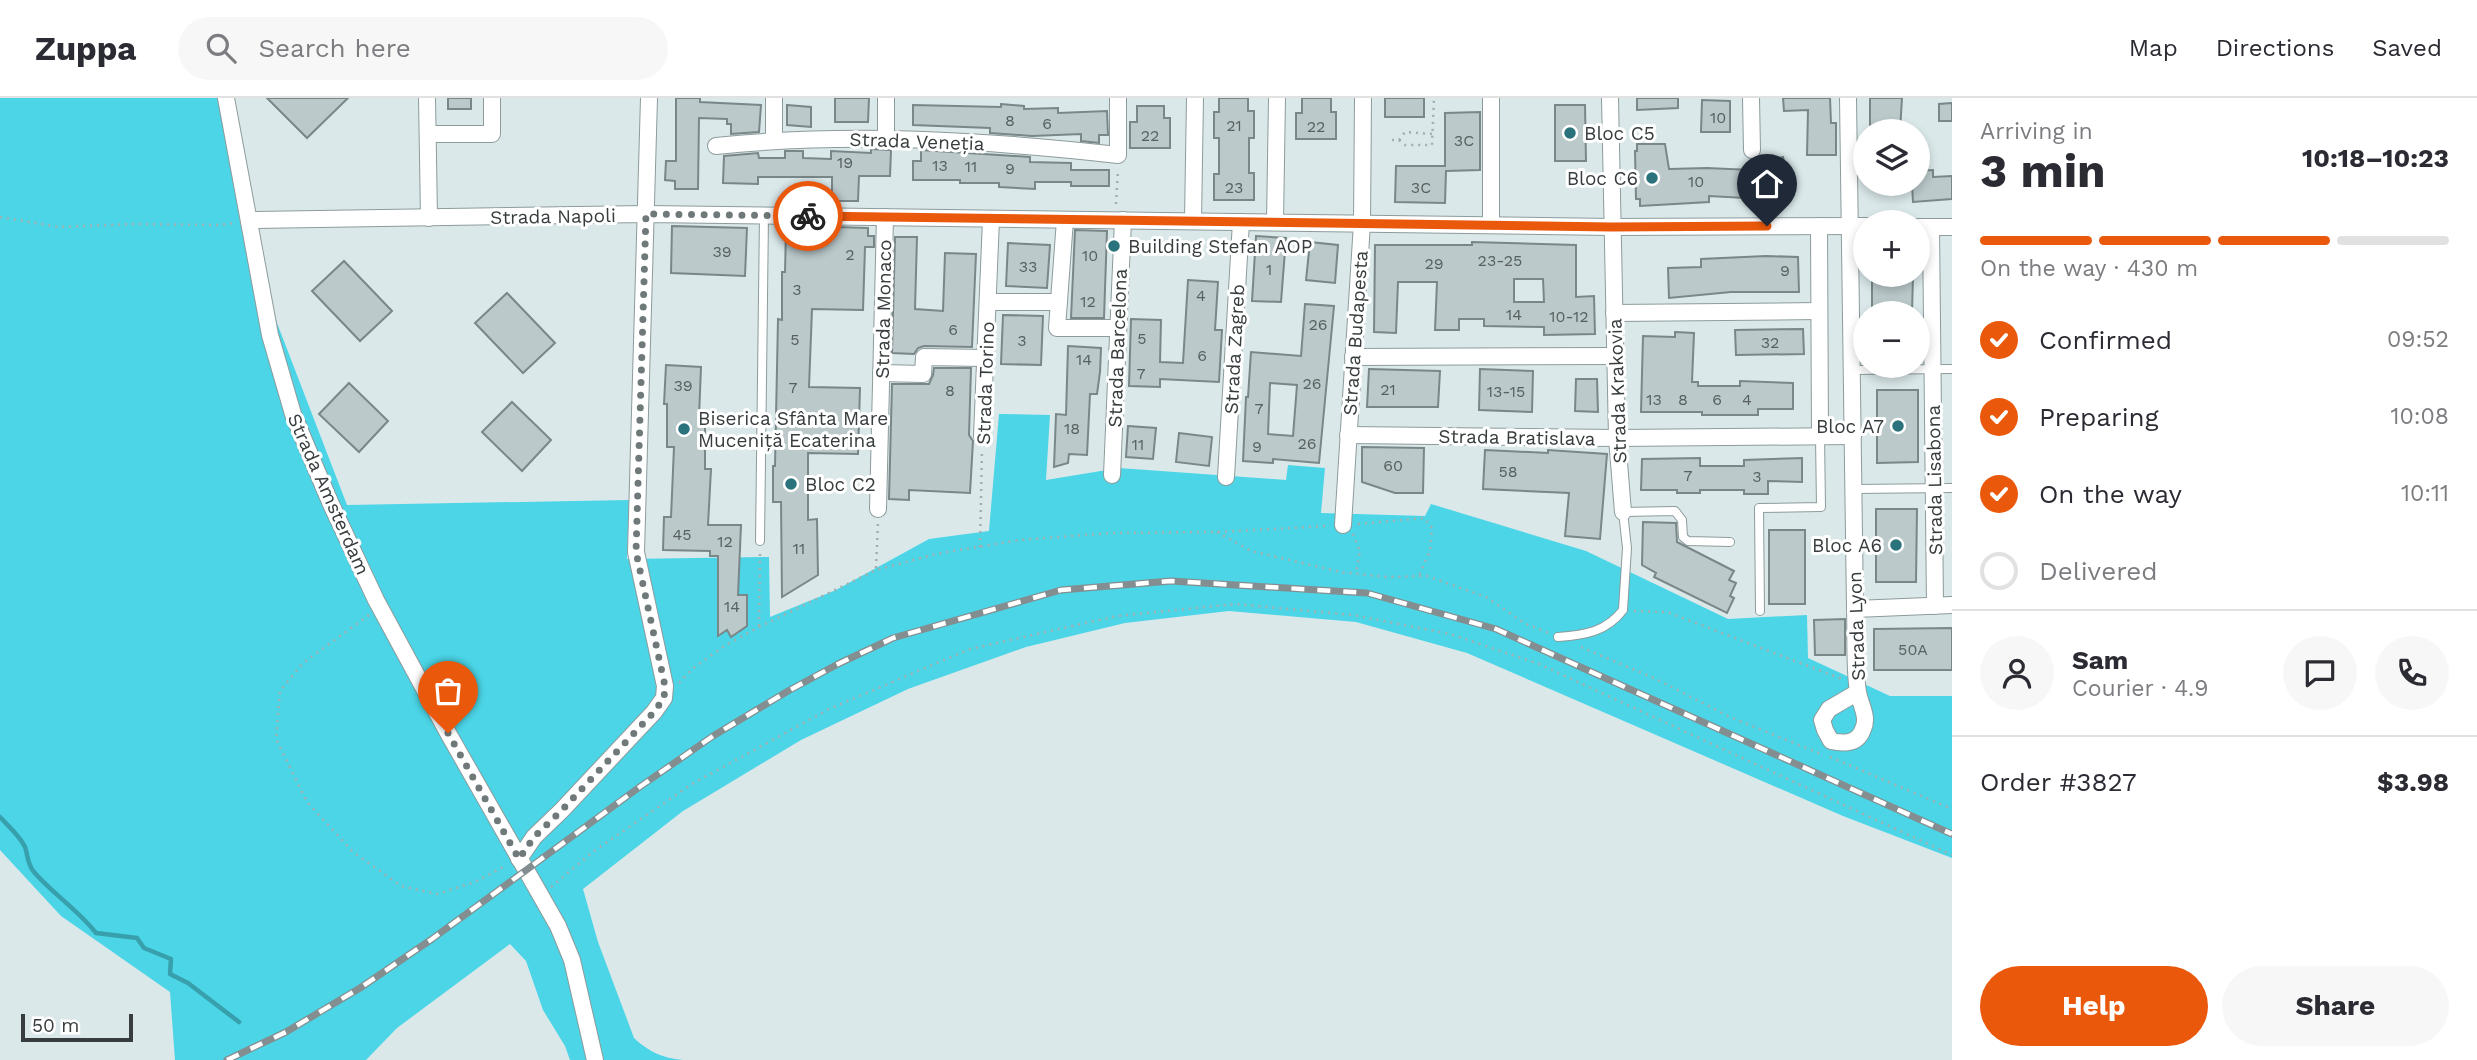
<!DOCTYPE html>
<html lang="en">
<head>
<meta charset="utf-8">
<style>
	:root { --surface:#fff; --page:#f7f7f7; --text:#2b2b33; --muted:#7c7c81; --line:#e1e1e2; --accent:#ea580c }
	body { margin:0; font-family:"Work Sans",sans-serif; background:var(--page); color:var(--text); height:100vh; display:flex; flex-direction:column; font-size:26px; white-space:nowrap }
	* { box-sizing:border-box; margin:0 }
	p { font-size:23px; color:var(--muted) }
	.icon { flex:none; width:38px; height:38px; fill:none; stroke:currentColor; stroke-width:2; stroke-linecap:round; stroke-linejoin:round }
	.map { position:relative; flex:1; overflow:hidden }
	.panel { display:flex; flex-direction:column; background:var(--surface); width:525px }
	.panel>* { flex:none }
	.fabs { position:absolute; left:1853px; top:21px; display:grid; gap:14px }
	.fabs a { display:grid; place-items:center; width:77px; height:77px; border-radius:50%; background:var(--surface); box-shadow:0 4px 10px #0003; font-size:35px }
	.scale { position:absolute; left:21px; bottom:18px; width:112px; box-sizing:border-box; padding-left:7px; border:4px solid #373d3e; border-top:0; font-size:19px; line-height:24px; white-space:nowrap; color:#373d3e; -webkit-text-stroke:5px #fff; paint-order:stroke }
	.pin { position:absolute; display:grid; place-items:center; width:60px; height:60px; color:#fff; margin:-72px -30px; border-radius:50% 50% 50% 0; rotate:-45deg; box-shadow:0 0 7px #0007 }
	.pin .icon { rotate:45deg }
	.courier { position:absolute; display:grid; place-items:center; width:70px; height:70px; margin:-35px; border:5px solid #ea580c; border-radius:50%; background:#fff; color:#222; box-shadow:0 2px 9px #0007 }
	.overview em { font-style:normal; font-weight:700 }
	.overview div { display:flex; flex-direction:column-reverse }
	.overview { display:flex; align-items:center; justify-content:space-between; height:119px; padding:0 28px }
	h1 { font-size:46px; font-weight:700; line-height:52px }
	.bar { display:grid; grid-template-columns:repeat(4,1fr); gap:10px 7px; align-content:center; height:84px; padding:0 28px }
	.bar i { height:9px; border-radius:5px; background:var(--line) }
	.bar .on { background:var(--accent) }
	.bar p { grid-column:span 4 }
	.line { display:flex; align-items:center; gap:18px; padding:0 28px; border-top:2px solid var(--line) }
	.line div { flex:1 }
	.round { display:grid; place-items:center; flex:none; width:74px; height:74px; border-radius:37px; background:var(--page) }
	ol { padding:0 28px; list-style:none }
	li { display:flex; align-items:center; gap:21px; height:77px }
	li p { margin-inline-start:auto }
	li .icon { padding:7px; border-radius:50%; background:var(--accent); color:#fff; stroke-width:4 }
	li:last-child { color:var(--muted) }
	li i { width:38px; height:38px; border:4px solid var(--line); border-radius:50% }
	.primary-button { display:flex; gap:14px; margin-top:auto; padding:14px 28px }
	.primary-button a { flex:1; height:80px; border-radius:42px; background:var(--accent); color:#fff; font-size:28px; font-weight:700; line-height:80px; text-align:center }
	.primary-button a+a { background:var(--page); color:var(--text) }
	header { display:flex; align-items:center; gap:42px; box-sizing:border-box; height:98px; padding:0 35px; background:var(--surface); border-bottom:2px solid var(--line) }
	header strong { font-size:33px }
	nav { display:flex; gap:38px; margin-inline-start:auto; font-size:24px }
	.search { width:490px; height:63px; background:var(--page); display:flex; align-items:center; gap:18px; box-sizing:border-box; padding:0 24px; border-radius:38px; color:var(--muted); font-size:26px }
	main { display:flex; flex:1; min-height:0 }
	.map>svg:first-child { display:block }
</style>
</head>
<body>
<header>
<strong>Zuppa</strong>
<div class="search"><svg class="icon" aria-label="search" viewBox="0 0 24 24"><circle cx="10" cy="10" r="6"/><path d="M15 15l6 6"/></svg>Search here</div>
<nav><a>Map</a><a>Directions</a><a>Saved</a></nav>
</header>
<main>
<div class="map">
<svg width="1952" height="962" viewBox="0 0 1952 962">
	<rect width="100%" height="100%" fill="#dae8ea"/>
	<path fill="#4bd5e6" d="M0,0H218L242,134L347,407L629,402L627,461L769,459L770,519L836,492L929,441L989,433L999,316L1050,317L1046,382L1119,370L1286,382L1288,367L1325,370L1321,415L1425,418L1431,406L1586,453L1728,521L1807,517L1808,560L1890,598H1952V760L1843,718L1467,555L1356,524L1229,513L1125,525L1026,549L908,591L801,642L683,713L583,791L598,844L634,940C649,954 662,960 683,962H570L565,948L543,912L526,863L510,846L397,930L366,962H175L170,894L61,818L0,752Z"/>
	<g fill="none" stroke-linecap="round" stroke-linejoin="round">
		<path stroke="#37a0ac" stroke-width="4.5" d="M0,719C8,728 20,738 25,749C28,757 27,766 34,774C53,796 78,812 96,835L137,840L144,850L171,861L170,876L188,885L239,924"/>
	</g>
	<g fill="#bbc9cb" stroke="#7a8789" stroke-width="2" fill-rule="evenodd">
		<path d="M267,0H348L307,40Z"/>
		<rect x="448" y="0" width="23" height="11"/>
		<path d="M676,0H700V4L761,7L759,34L731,36V26H727V21L699,20L698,91H675V83L665,82L666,63H676Z"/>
		<path d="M835,0H869L868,24H835Z"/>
		<path d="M1219,0H1248V13H1254V40H1249V75H1254V102H1214V76H1219V40H1214V14H1219Z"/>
		<path d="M1302,0H1331V14H1336V41H1296V15H1302Z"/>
		<rect x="1385" y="0" width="39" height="19"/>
		<path d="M1637,0H1678V10L1637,12Z"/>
		<path d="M1783,0H1830L1831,25H1836V57H1807L1808,12L1784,13Z"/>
		<path d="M1870,0H1902L1900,33H1870Z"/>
		<path d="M1702,2L1730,3V34H1701Z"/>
		<path d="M1952,5V23H1939V6Z"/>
		<path d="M1001,6L1024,8V11L1058,10V15L1107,13L1108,37H1099V45L1081,43V36L1032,38L990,35V30L913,27V7L1001,9Z"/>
		<path d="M787,7L811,9V29L787,27Z"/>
		<path d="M1555,7H1585L1586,63H1555Z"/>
		<path d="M1137,8H1164V20H1170V50H1130V24H1137Z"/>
		<path d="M1480,14V72L1446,73L1445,105L1395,104L1396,68H1445V15Z"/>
		<path d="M1637,46H1665L1669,71L1707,70L1751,72L1750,67L1783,59L1786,72L1775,75L1771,84H1766V90H1759V94H1745V100L1709,98V104L1640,108V101H1636L1635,53H1637Z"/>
		<path d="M871,51L891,52L890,78H859L858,103H832V79H758V86L723,85L724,58L758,55L759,60H785V53H803V60L831,61V53L871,55Z"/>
		<path d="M921,52L1030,59V64L1071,65V72H1109V88H1071V84H1035V91L999,89V85H960V82H913V63H921Z"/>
		<path d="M1933,72V79L1952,78V101L1913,104L1912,86H1918V73Z"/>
		<path d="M672,128L747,130L745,178L671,175Z"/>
		<path d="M835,129L868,130V138H874V149H865L863,212L812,211L809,289L860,290L858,356L808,355V422L817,421L818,477L782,499L781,404H773V368H775L778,221L782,222V174H785L786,131L835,132Z"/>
		<path d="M1075,132L1107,133L1104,220H1071Z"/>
		<path d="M1256,138L1286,140L1281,204L1252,203Z"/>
		<path d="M895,139H917L915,211L943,213L945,155L976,156L972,249L924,248L918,250L914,256L892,255Z"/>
		<path d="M1310,144L1338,147L1335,185L1306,182Z"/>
		<path d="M1472,144L1576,147V199L1594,198L1595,236L1544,237V229L1484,228V221H1459V232H1435L1437,184H1398L1396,235L1374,234L1375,147H1472ZM1514,181H1543L1544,204H1514Z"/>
		<path d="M1008,145L1050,147L1047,190L1006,188Z"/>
		<path d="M1766,158L1798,159L1799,194H1731L1669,200L1668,170L1701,169V161Z"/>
		<path d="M344,163L392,213L360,243L312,193Z"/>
		<path d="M1872,177H1913L1912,215H1872Z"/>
		<path d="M1188,182L1218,184L1215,232H1222L1219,284L1160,281V289L1129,288L1131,221L1161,222L1160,264L1183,265Z"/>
		<path d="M507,195L555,245L523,275L475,225Z"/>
		<path d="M1305,206L1334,208L1319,365L1273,361V365L1243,363L1246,299H1248L1251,254L1301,258ZM1270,285L1297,287L1293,338L1268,336Z"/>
		<path d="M1003,217L1043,218L1041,267L1001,266Z"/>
		<path d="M1803,231L1804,256L1736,257L1735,232Z"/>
		<path d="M1675,234L1694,235L1692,284H1698V288H1740V283L1793,285V311H1758V317H1702V314H1641L1643,238L1675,239Z"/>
		<path d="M1068,248L1101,250L1100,274L1097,296H1090L1087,357L1069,356L1068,365L1054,369L1056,316L1066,317Z"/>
		<path d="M666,267L701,269L699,319H705V371H711L708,427H741L738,497H747V528L731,539L727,532L718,538V458H710V453L663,452L664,419H671L674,349H667V306H664Z"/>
		<path d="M934,270H971L969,337L973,343L970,395L909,392V402L889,401L892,286H929L933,277Z"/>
		<path d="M1369,271L1440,273L1438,309H1367Z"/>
		<path d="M1480,271L1533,273L1532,314L1479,312Z"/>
		<path d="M1576,281H1597L1598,314L1575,313Z"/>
		<path d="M349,285L388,323L359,354L319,316Z"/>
		<path d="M1877,292H1918V364L1877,365Z"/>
		<path d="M512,304L551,342L522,373L482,334Z"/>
		<path d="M1128,328L1156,330L1153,361L1126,359Z"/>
		<path d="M1179,335L1212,339L1209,368L1176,364Z"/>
		<path d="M1362,349L1424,350L1423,395H1395L1362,384Z"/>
		<path d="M1485,352L1548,355V352L1607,356L1600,441L1565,438L1569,395L1483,391Z"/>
		<path d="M1700,360V368H1744V362L1802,360V384L1768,383V396H1744V392H1700V395H1677V392H1641L1642,361Z"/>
		<path d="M1876,411H1917L1916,484H1876Z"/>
		<path d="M1643,424L1676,425L1677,444L1734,473L1729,482L1736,485L1730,498L1734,500L1727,515L1654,479L1656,475L1642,467Z"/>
		<rect x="1769" y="432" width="36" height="74"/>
		<path d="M1845,521V557H1815L1814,522Z"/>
		<path d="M1952,530V572H1874V531Z"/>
	</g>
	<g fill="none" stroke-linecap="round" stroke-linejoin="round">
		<defs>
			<g id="lane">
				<path d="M1852,272L1952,271"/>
				<path d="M1853,391L1952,390"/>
				<path d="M760,443L764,117"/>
				<path d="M1760,513L1759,410L1821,409L1820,338"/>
				<path d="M1558,539C1585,537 1606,534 1623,512L1627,450L1623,414L1675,413L1682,422L1683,439L1688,443L1730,444"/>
			</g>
			<g id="street">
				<path d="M226,0L270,237L293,316L330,404L376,502L448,635L558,828L572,862L595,962"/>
				<path d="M427,0L429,120"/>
				<path d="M774,0V42"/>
				<path d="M1491,0V127"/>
				<path d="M1610,0L1617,340L1623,414"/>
				<path d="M1751,0L1752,52"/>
				<path d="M1848,0L1855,511C1856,538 1854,568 1858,594C1860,606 1869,619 1863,631C1858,646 1844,646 1831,643L1825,632L1822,622L1829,611L1858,594"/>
				<path d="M428,36H492V0"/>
				<path d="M886,40V0"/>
				<path d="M716,48C850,34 984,42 1118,57V0"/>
				<path d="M249,122L646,116L1612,129L1866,128"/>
				<path d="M1065,122L1057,230H1118"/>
				<path d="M1193,123L1195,0"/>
				<path d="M1275,124L1277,0"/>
				<path d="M1819,128L1820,338"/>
				<path d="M1918,129H1952"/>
				<path d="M1931,129L1935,508"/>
				<path d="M988,204H1059"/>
				<path d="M1614,215L1819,213"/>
				<path d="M1353,259L1615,258"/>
				<path d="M881,275L923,276L924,259L985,260"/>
				<path d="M1348,337L1617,340L1853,338"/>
				<path d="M982,338L991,121"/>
				<path d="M1112,377L1123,122"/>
				<path d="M1226,379L1241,124"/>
				<path d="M878,411L885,119"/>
				<path d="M1343,427L1362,125L1363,0"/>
				<path d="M1855,511L1952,507"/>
				<path d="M519,761L534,739L562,712L654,614L664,600L665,588L636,454L649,0"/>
			</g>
		</defs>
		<use href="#lane" stroke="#8d9b9c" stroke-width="10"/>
		<use href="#street" stroke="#8d9b9c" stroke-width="18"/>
		<g stroke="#a2aeaf" stroke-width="2.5" stroke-dasharray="2 5" stroke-linecap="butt">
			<path d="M1392,42H1399L1405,47H1432L1434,0"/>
			<path d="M1399,42L1405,34L1432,36"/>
			<path d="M1116,106L1118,71"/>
			<path d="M0,119L59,129L133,126L220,127L234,125"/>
			<path d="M1358,426L1424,420L1432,430L1430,453L1419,477"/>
			<path d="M1217,434L1251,453L1341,474L1387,479L1427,478L1486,499L1526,526L1549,535"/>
			<path d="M1353,436L1360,453L1356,475"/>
			<path d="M980,449L982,352"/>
			<path d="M876,470L878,424"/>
			<path d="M1634,513L1667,514L1842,581"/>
			<path d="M369,517L303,565L280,593L276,641L307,704L353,754L401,788L437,796L475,784L505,768"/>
			<path d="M759,528L760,454"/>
			<path d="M1581,549L1656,581L1728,618L1821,656"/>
			<path d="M679,585L692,571L726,547L759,529L876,472L936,456L1019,442L1111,435L1217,434L1327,428"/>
			<path d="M1830,659L1952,711"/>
			<path d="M551,789L594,753L692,686L829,611L970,551L1117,518L1235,506L1353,517L1450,536L1539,566L1952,757"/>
		</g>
		<use href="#lane" stroke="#fff" stroke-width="8"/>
		<use href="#street" stroke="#fff" stroke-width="16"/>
		<defs>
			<path id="rail" d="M227,962L286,934L360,890L432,841L641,688L713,638L788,593L838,566L893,540L1061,492L1171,483L1367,495L1496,531L1952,736"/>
		</defs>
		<use href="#rail" stroke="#848e90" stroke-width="7"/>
		<use href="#rail" stroke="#fff" stroke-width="4.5" stroke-dasharray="13" stroke-linecap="butt"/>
	</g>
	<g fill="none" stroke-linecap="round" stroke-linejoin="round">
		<path stroke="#70797a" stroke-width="7" stroke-dasharray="0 12.6" d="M448,635L519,761L534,739L562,712L654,614L664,600L665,588L636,454L646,116L808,118"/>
		<path stroke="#ea580c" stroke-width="9" d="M808,118L1612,129L1767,128"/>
	</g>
	<g fill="#2a737c" stroke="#fff" stroke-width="2.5">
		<circle cx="1570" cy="35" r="7"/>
		<circle cx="1652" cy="80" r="7"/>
		<circle cx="1114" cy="148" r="7"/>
		<circle cx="1898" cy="328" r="7"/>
		<circle cx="684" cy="331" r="7"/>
		<circle cx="791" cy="386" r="7"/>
		<circle cx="1896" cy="447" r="7"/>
	</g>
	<g text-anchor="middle" stroke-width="6" stroke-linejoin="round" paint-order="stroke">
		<g font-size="16" fill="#586061">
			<text x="1718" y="25">10</text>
			<text x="1010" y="28">8</text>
			<text x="1047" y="31">6</text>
			<text x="1234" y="33">21</text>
			<text x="1316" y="34">22</text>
			<text x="1150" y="43">22</text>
			<text x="1464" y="48">3C</text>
			<text x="845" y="70">19</text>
			<text x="940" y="73">13</text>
			<text x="971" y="74">11</text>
			<text x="1010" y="76">9</text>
			<text x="1696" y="89">10</text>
			<text x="1234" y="95">23</text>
			<text x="1421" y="95">3C</text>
			<text x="722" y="159">39</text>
			<text x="850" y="162">2</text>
			<text x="1090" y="163">10</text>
			<text x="1500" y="168">23-25</text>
			<text x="1434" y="171">29</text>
			<text x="1028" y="174">33</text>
			<text x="1269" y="177">1</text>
			<text x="1785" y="178">9</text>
			<text x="797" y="197">3</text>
			<text x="1201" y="203">4</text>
			<text x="1088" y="209">12</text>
			<text x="1514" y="222">14</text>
			<text x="1569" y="224">10-12</text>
			<text x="1318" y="232">26</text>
			<text x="953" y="237">6</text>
			<text x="1142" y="246">5</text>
			<text x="795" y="247">5</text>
			<text x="1022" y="248">3</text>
			<text x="1770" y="250">32</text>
			<text x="1202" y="263">6</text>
			<text x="1084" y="267">14</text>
			<text x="1141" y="281">7</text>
			<text x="1312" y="291">26</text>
			<text x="683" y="293">39</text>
			<text x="793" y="295">7</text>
			<text x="1388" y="297">21</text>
			<text x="950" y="298">8</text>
			<text x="1506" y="299">13-15</text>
			<text x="1654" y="307">13</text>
			<text x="1683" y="307">8</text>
			<text x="1717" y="307">6</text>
			<text x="1747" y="307">4</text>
			<text x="1259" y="316">7</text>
			<text x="1072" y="336">18</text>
			<text x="1307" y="351">26</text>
			<text x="1138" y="352">11</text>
			<text x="1257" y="354">9</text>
			<text x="1393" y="373">60</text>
			<text x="1508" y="379">58</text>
			<text x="1688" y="383">7</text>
			<text x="1757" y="384">3</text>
			<text x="682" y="442">45</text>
			<text x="725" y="449">12</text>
			<text x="799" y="456">11</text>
			<text x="732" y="514">14</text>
			<text x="1913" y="557">50A</text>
		</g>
		<g font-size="19" fill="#373d3e" stroke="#fff" text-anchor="start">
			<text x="1584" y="42">Bloc C5</text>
			<text x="1638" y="87" text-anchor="end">Bloc C6</text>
			<text x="1128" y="155">Building Stefan AOP</text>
			<text x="698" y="327">Biserica Sfânta Mare<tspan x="698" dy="22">Muceniță Ecaterina</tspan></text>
			<text x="1884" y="335" text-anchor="end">Bloc A7</text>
			<text x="805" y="393">Bloc C2</text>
			<text x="1882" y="454" text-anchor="end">Bloc A6</text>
		</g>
		<g font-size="19" fill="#373d3e" stroke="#fff">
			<text transform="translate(917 43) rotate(2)" y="7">Strada Veneția</text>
			<text transform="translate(553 118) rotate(-1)" y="7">Strada Napoli</text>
			<text transform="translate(883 211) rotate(-89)" y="7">Strada Monaco</text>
			<text transform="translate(1355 235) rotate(-86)" y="7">Strada Budapesta</text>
			<text transform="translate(1117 250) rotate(-88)" y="7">Strada Barcelona</text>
			<text transform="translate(1234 251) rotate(-87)" y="7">Strada Zagreb</text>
			<text transform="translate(985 285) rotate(-88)" y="7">Strada Torino</text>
			<text transform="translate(1617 293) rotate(-92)" y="7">Strada Krakovia</text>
			<text transform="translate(1517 339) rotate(1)" y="7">Strada Bratislava</text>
			<text transform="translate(1934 382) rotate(-91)" y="7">Strada Lisabona</text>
			<text transform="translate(329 396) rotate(66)" y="7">Strada Amsterdam</text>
			<text transform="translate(1856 528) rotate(-92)" y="7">Strada Lyon</text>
		</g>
	</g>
</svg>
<div class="fabs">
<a><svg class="icon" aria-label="layers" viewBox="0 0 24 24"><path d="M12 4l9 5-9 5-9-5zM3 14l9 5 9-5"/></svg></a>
<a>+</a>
<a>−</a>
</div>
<div class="scale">50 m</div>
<div class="pin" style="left:448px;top:635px;background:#ea580c"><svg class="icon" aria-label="bag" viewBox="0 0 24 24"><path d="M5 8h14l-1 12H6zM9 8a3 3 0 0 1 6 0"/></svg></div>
<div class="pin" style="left:1767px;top:128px;background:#1f2937"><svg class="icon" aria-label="home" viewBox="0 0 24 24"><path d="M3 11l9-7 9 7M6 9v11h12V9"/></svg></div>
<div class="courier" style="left:808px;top:118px"><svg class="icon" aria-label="bike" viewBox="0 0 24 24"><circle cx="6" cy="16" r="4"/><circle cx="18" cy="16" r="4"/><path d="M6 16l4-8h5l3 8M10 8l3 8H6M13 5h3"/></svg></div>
</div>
<section class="panel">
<div class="overview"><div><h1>3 min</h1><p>Arriving in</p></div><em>10:18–10:23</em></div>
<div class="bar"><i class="on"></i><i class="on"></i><i class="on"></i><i></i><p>On the way · 430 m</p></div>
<ol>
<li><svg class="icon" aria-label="check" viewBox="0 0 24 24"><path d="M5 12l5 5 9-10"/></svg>Confirmed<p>09:52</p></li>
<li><svg class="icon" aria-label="check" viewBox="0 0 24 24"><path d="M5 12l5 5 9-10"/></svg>Preparing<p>10:08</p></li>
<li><svg class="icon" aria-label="check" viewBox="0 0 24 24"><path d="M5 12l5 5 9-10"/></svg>On the way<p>10:11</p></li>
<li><i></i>Delivered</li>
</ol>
<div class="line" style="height:126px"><a class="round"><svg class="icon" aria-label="person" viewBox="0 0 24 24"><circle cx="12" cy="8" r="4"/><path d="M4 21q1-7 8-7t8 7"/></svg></a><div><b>Sam</b><p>Courier · 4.9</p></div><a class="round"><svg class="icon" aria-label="chat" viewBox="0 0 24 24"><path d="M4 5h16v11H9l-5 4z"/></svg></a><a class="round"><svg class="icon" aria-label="phone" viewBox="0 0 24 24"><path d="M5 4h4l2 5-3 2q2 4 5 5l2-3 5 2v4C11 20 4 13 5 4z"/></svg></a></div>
<div class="line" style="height:91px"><div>Order #3827</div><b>$3.98</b></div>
<div class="primary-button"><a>Help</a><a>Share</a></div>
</section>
</main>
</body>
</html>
